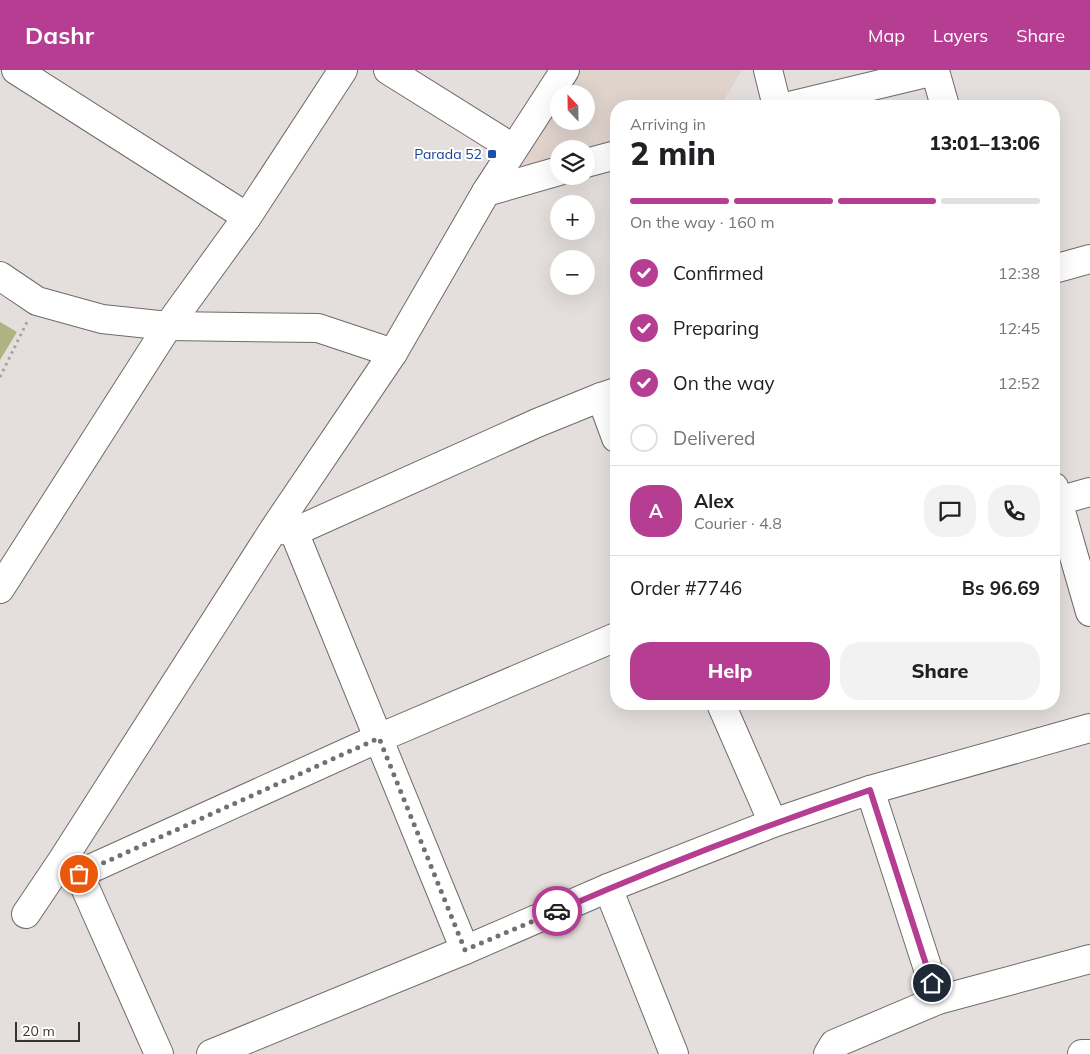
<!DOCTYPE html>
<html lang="en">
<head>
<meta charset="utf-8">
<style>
	:root { --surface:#fff; --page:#f2f2f2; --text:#202124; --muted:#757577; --line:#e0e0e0; --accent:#b53d92 }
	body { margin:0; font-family:Mulish,sans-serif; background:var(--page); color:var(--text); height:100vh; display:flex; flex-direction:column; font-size:19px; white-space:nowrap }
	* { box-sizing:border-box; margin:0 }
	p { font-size:16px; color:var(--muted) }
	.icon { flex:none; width:28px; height:28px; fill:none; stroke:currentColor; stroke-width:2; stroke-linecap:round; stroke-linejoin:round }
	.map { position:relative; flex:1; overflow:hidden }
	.details { position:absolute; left:610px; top:30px; width:450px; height:610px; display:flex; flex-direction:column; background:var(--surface); border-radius:20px; box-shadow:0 5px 20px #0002 }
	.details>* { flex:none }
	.needle { width:32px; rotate:338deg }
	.fabs { position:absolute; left:550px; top:15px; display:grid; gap:10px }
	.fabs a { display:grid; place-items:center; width:45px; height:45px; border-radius:50%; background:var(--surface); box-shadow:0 5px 20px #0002; font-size:25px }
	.scale { position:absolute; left:15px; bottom:12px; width:65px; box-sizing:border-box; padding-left:5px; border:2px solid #373534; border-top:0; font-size:14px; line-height:18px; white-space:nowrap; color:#373534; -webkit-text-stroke:4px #fff; paint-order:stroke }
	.pin { position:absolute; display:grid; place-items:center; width:42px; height:42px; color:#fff; margin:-21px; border:2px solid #fff; border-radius:50%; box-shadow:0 1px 5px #0007 }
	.courier { position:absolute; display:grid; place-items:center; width:50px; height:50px; margin:-25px; border:4px solid #b53d92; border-radius:50%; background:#fff; color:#222; box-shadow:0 1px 6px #0007 }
	.summary em { font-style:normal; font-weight:800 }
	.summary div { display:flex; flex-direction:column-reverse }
	.summary { display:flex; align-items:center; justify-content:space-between; height:85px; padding:0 20px }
	h1 { font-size:32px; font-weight:800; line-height:38px }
	.bar { display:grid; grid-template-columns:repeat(4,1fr); gap:8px 5px; align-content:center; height:60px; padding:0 20px }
	.bar i { height:6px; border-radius:4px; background:var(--line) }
	.bar .on { background:var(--accent) }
	.bar p { grid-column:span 4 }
	.line { display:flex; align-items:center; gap:12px; padding:0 20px; border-top:1px solid var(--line) }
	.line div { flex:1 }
	.round { display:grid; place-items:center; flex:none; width:52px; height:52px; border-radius:20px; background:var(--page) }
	ol { padding:0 20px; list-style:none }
	li { display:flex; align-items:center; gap:15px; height:55px }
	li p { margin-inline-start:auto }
	li .icon { padding:5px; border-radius:50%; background:var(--accent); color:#fff; stroke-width:4 }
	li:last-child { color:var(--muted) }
	li i { width:28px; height:28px; border:2px solid var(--line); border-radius:50% }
	.primary-button { display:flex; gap:10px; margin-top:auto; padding:10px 20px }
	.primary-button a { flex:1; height:58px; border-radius:20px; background:var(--accent); color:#fff; font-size:20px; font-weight:800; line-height:58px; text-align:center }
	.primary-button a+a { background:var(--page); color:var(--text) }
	header { display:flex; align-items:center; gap:30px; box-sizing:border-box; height:70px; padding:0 25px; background:var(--accent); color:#fff }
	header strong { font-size:24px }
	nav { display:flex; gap:28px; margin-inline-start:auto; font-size:18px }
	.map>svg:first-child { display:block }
</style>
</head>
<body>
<header>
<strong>Dashr</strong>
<nav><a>Map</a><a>Layers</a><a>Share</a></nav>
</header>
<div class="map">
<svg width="1090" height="984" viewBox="0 0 1090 984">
	<rect width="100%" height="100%" fill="#e4dfdc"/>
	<path fill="#dfd3cc" d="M580,0H742L720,36H616V73L586,79H559V88L514,100L559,32V51H586V24H564Z"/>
	<path fill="#adb480" d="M0,252L17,262L0,290Z"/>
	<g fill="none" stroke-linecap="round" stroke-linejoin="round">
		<defs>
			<g id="minor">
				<path d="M16,0L247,147"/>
				<path d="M388,0L513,78"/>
				<path d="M768,0L777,36"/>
				<path d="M789,36L935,1L945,36"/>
				<path d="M586,93L616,85"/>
				<path d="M486,122L559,101"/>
				<path d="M1054,199L1090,189"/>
				<path d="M0,206L37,231L102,249L168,256L318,258L393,283"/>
				<path d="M601,327L616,368"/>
				<path d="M1054,417L1090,542"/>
				<path d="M1054,432L1090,422"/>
				<path d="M276,459L294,462L537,353L601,327L616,322"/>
				<path d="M294,462L465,880"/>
				<path d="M0,519L168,256L247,147L343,0"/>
				<path d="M721,634L773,753"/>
				<path d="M870,720L938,930"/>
				<path d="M66,792L79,804L159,984"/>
				<path d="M79,804L379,668L616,567"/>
				<path d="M608,818L674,984"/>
				<path d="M26,844L63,789L274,459L393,283L486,122L565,0"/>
				<path d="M211,984L465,880L608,818L773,753L870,720L1090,658"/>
				<path d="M828,984L834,974L938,930L1090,889"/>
				<path d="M1082,984H1090"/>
			</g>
		</defs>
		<use href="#minor" stroke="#6f6b69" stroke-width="30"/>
		<path stroke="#a6a2a0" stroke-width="3" stroke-dasharray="2.5 4" stroke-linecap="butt" d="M0,307L27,252"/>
		<use href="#minor" stroke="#fff" stroke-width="28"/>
	</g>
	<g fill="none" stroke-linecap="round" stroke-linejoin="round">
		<path stroke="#74706f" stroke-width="5" stroke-dasharray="0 9" d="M79,804L379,668L465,880L557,841"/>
		<path stroke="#b53d92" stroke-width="6" d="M557,841C660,796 764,756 870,720L932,913"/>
	</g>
	<rect fill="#1a4fb4" stroke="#fff" stroke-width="2" x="487" y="79" width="10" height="10" rx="2.5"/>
	<g text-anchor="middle" stroke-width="4" stroke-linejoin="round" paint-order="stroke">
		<g font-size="14" fill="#164399" stroke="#fff" text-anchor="end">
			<text x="482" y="89">Parada 52</text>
		</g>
	</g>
</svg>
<div class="fabs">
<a><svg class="needle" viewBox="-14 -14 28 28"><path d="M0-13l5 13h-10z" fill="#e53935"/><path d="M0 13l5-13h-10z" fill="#757577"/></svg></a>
<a><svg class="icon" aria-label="layers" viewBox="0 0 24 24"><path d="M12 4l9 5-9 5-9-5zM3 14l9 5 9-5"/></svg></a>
<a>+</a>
<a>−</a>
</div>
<div class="scale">20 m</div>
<div class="pin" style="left:79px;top:804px;background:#ea580c"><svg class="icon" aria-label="bag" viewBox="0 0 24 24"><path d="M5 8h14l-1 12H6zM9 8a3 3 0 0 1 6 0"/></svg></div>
<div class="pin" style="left:932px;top:913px;background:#1f2937"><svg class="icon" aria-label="home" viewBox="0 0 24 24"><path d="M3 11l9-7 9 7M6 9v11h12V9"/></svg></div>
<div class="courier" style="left:557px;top:841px"><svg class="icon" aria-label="car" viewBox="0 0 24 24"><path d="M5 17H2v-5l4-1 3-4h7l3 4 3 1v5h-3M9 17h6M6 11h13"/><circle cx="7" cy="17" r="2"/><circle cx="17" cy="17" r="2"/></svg></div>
<section class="details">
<div class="summary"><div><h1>2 min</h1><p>Arriving in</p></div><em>13:01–13:06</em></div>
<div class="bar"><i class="on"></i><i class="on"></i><i class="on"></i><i></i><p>On the way · 160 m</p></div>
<ol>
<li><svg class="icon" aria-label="check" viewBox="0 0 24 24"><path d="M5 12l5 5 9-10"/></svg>Confirmed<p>12:38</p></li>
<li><svg class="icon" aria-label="check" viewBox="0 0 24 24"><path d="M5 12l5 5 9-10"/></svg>Preparing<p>12:45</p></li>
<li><svg class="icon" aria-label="check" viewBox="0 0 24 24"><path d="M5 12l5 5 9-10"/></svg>On the way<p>12:52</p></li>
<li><i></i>Delivered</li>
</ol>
<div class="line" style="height:90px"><b class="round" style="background:var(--accent);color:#fff">A</b><div><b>Alex</b><p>Courier · 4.8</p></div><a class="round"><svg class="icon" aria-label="chat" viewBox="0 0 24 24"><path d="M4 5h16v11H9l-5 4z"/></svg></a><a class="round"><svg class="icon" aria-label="phone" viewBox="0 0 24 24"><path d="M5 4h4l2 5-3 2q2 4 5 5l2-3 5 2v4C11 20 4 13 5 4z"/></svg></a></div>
<div class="line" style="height:65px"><div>Order #7746</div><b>Bs 96.69</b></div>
<div class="primary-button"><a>Help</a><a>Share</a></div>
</section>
</div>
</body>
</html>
